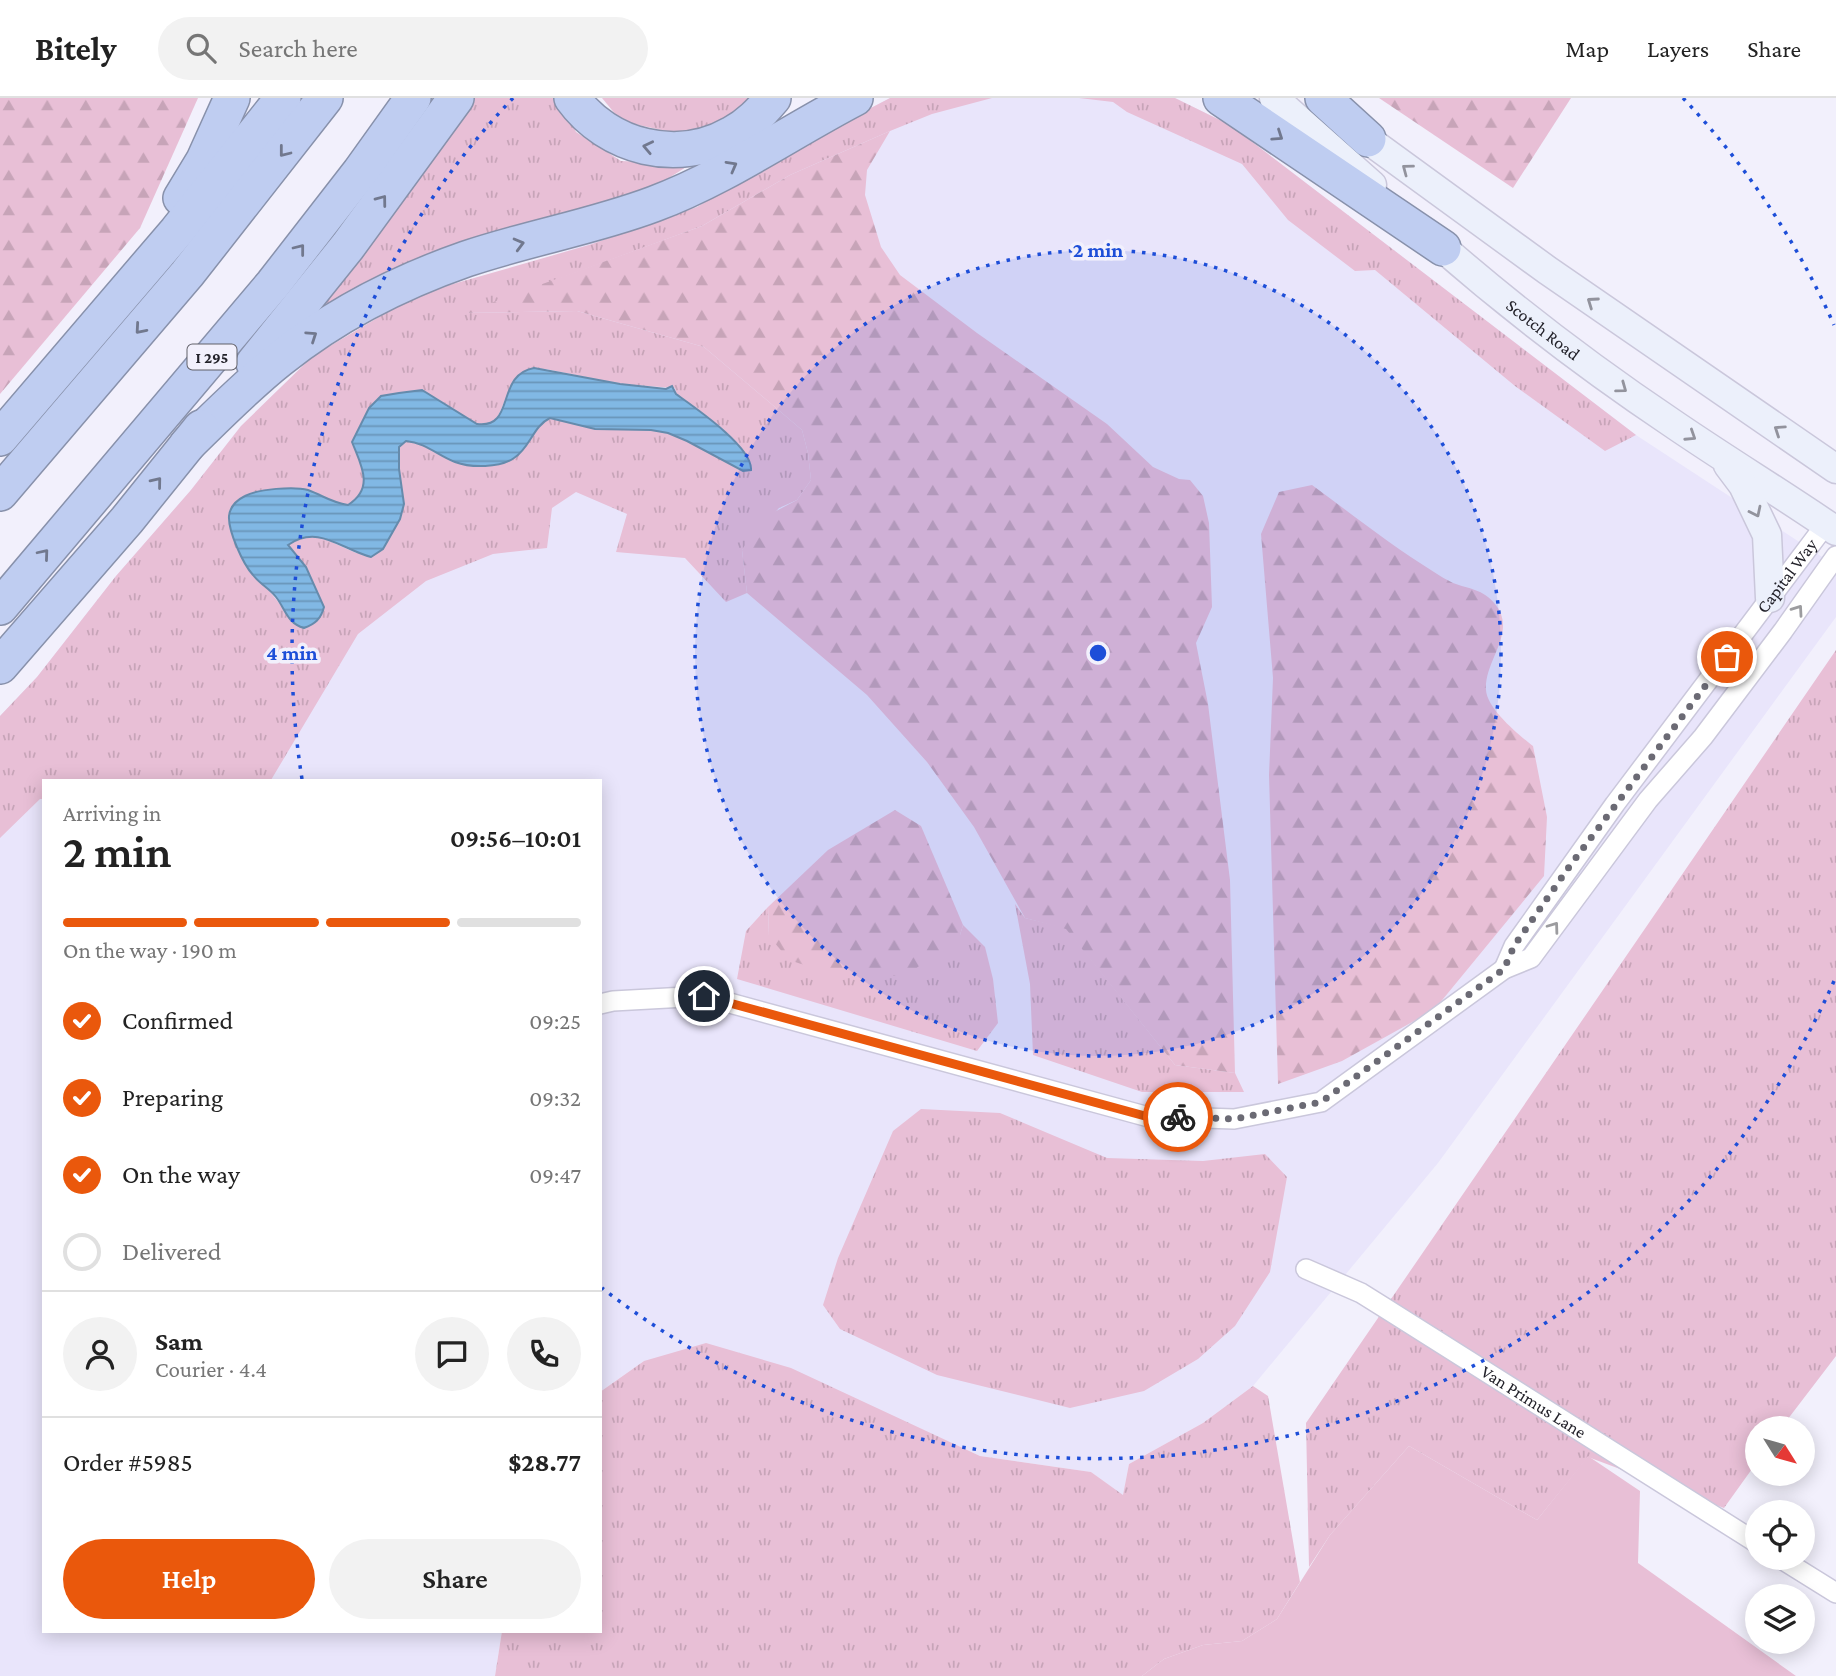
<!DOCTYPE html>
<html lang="en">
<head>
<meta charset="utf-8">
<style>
	:root { --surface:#fff; --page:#f2f2f2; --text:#222; --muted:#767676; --line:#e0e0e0; --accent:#ea580c }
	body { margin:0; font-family:"Crimson Pro",serif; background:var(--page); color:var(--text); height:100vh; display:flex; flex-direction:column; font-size:26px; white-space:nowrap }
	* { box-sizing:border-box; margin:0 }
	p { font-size:23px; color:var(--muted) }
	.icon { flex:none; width:38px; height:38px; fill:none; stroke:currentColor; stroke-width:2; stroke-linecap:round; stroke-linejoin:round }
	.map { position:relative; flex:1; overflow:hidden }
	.side { position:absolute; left:42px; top:681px; width:560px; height:854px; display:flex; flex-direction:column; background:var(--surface); border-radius:0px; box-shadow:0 4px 18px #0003 }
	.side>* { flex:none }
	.needle { width:46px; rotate:127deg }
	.tools { position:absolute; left:1745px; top:1318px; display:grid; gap:14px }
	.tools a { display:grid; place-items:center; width:70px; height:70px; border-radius:50%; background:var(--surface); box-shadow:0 4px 18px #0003; font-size:35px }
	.pin { position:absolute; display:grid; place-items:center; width:60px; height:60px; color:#fff; margin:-30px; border:4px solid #fff; border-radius:50%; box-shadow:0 2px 7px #0007 }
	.courier { position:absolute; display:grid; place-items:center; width:70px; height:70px; margin:-35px; border:5px solid #ea580c; border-radius:50%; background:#fff; color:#222; box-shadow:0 2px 9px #0007 }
	.head em { font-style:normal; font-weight:600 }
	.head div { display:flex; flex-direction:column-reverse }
	.head { display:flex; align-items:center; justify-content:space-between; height:119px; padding:0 21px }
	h1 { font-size:46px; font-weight:600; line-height:52px }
	.bar { display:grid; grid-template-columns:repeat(4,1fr); gap:10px 7px; align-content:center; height:84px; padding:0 21px }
	.bar i { height:9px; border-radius:5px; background:var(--line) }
	.bar .selected { background:var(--accent) }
	.bar p { grid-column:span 4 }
	.line { display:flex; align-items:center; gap:18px; padding:0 21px; border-top:2px solid var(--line) }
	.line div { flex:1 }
	.round { display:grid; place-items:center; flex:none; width:74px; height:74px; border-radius:37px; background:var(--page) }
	ol { padding:0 21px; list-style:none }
	li { display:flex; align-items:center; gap:21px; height:77px }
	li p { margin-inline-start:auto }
	li .icon { padding:7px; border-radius:50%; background:var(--accent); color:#fff; stroke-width:4 }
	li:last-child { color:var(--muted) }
	li i { width:38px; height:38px; border:4px solid var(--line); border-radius:50% }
	.primary-button { display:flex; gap:14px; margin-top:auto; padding:14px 21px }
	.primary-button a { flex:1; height:80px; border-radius:42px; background:var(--accent); color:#fff; font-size:28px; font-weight:600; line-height:80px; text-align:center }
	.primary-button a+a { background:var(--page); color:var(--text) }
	header { display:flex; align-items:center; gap:42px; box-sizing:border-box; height:98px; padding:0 35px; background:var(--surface); border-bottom:2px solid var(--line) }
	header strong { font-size:33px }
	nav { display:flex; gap:38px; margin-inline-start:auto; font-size:24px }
	.search { width:490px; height:63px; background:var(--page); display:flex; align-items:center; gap:18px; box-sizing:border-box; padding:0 24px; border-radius:38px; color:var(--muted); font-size:26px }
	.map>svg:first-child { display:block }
</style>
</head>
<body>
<header>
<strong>Bitely</strong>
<div class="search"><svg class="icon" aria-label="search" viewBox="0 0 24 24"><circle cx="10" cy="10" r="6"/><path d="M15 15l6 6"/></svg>Search here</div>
<nav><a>Map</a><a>Layers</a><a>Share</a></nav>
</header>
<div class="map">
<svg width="1836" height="1578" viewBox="0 0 1836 1578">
	<defs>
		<pattern id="grass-tufts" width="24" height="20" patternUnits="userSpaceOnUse" patternTransform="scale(1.75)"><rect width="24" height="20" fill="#e8bfd6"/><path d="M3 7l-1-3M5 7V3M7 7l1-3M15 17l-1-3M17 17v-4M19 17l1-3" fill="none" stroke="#c7a4b8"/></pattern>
		<pattern id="forest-firs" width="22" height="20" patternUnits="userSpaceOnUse" patternTransform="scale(1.75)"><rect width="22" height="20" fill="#e8bfd6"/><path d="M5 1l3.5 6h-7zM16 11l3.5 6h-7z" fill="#c7a4b8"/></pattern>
		<pattern id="water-rules" width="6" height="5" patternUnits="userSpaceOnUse" patternTransform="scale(1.75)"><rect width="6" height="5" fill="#81b8e4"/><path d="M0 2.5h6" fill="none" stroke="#6995b9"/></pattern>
	</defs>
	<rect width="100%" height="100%" fill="#f2f0fc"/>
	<path fill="#e9e5fb" d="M890,0H1175L1230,27L1636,337L1836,468V519L1438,1065L1253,1288L1203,1325L1129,1366L1123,1398L1091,1374L980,1358L890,1317L644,1263L600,1294V682H44V1533H502L495,1578H0V618L37,579L116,478L191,392L241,328L313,258L540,162L697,109L800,47Z"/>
	<g fill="url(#grass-tufts)" fill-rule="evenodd">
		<path d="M468,0H559L576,34L621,63L691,66L629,105L313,223Z"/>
		<path d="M602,0H755L737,22L688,38L621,23Z"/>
		<path d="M890,0H992L932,16L890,33L790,77L702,128L466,215L577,213L704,249L802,332L808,355L811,382L797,402L779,410L742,452L747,495L726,504L685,460L616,454L627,416L576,394L552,410L547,450L493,456L426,483L358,536L271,682H44V701H40L0,740V618L37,579L116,478L191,392L241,328L313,258L418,196L589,147L697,109L800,47ZM546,271L620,286L675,290L676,296L725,333L751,372L743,373L687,343L668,335L651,332L595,331L550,320C533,328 530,350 514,360C500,370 471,370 455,364C437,357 425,345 406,343L399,349V371L404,406L383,451L356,455L316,437L300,439L288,447L306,469L283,510L267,490L229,420L231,410L238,402L319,397L331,404L348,407C375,390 361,367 352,343L369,310L380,298L435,299L477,326L487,328L495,324L499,316L513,283Z"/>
		<path d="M1079,0H1175L1230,27L1636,337L1605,353L1515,288L1375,172L1355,173L1288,122L1242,66L1127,14L1113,4Z"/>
		<path d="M1836,552V1258L1781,1330H1757V1364L1724,1410L1588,1359L1537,1422L1409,1348L1330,1437L1309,1469L1306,1325Z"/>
		<path d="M1015,806L1025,820L1066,830L1175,967L1235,975L1244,994H1142L1033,957L1030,886Z"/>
		<path d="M768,809L769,838L960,837L963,827L985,849L993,881L998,925L977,953L737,881L746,833Z"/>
		<path d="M921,1011L1000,1015L1107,1060L1203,1063L1265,1056L1287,1079L1270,1174L1235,1228L1198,1261L1144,1293L1070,1310L937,1277L840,1231L823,1207L838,1160L893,1033Z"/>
		<path d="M706,1245L791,1270L980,1358L1091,1374L1123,1397L1129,1366L1203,1325L1253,1288L1268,1298L1300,1484L1277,1521L1242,1543L1203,1547L1164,1561L1142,1578H495L502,1533H600V1294L644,1263Z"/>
	</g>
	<g fill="url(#forest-firs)">
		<path d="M0,0H198L140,130L0,296Z"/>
		<path d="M1379,0H1571L1513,90Z"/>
		<path d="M890,33L867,72L865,97L881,149L900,177L977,235L1107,326L1153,369L1179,381L1190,382L1203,398L1209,425L1212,509L1196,545L1208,606L1230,782L1235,975L1175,967L1066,831L1025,820L974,729L927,664L867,597L747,495L742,452L761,421L797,402L811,382L808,355L802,332L704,249L577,213L463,215L702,128L790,77Z"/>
		<path d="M1312,387C1353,417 1392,448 1434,474C1440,478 1447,482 1453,485C1469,491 1483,491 1495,506C1518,534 1484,562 1486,592C1487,611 1519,637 1533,648L1547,719L1544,778L1434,912L1342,963L1278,986L1269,677L1273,580L1261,436L1279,394Z"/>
		<path d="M895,712L921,728L963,827L960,837L906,878H838L789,862L769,838L768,809L828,752Z"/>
	</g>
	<path fill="#e8bfd6" d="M1409,1348L1537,1422L1588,1358L1640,1393L1638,1465L1796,1578H1142L1164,1561L1203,1547L1242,1543L1277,1521L1330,1437Z"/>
	<path fill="url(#water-rules)" stroke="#658bac" stroke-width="2" d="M534,270L620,286L666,291L672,288L676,296C694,309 753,349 751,372L743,373L687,343L668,335L651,332L595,331L550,320C533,328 530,350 514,360C500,370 471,370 455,364C437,357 426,345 406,343L399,349V371L404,406L400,421L383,451L371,459C341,451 318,426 288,447L306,469L324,509C321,521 315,526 304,530C287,525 286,512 276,499C270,491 260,486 253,477C243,466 228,433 229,418C230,409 237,402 245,398C258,391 294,388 308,392C324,398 330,404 348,407C375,390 361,367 352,344L369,310L381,298L399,295L422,292L477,326C516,331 495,277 534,270Z"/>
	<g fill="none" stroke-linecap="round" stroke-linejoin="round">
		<defs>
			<g id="street">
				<path id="s1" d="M1504,871L1514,848L1615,706L1826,426"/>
				<path d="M600,906L613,903L704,898L1145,1018L1234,1021L1321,1004L1504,871L1531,860L1648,702L1703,639L1783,533L1836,458"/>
				<path id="s2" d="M1306,1171L1361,1195L1385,1210L1757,1445"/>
				<path d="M1780,1460L1836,1495"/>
			</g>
			<g id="secondary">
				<path d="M1274,0L1372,87"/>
				<path d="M1352,30L1547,172L1836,371"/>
				<path id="s3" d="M1428,137C1505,205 1587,268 1672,325C1726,362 1782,396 1836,433"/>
				<path d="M1728,367L1743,387L1767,437L1770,500"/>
			</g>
			<g id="highway">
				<path d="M572,0C608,50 678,67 732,36C749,27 761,14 773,0"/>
				<path d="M1221,0L1443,150"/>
				<path d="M1323,0L1368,41"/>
				<path d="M181,100L204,62L232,0"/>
				<path d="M254,265L348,148L456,0"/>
				<path d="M0,340L177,133L283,0"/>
				<path d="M187,347C218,317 247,287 280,261C335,217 400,184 466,161C528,140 593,129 654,106C724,80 788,35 855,0"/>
				<path d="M0,395L187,176L325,0"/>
				<path d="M0,509L273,186L360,74L413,0"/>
				<path d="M0,568L127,422L201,330"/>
			</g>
		</defs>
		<use href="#street" stroke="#cac7db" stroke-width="22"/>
		<use href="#secondary" stroke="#cac7db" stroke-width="31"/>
		<use href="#highway" stroke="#8891ab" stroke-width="38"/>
		<use href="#street" stroke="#fff" stroke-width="19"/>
		<use href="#secondary" stroke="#ecf0fb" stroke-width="28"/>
		<use href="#highway" stroke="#bfcdf1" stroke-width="35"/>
	</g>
	<defs><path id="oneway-chevron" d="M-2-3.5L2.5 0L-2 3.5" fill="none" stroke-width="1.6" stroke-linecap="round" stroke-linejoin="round" transform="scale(1.75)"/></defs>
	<g stroke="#71788e">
		<use href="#oneway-chevron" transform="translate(1278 38) rotate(34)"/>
		<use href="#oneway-chevron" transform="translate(648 49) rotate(-168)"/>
		<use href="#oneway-chevron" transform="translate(284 54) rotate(128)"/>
		<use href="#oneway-chevron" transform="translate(732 68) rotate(-29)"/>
		<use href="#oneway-chevron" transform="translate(382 102) rotate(-53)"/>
		<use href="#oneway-chevron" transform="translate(519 146) rotate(-15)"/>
		<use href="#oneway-chevron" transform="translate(300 151) rotate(-52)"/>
		<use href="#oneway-chevron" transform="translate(140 231) rotate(131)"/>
		<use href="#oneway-chevron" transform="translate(312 238) rotate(-34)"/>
		<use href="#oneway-chevron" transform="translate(157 384) rotate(-51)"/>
		<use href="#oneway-chevron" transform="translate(44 456) rotate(-50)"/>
	</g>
	<g stroke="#92939d">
		<use href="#oneway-chevron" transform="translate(1407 71) rotate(-143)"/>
		<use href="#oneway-chevron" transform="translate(1592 204) rotate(-145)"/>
		<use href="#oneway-chevron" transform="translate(1622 290) rotate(36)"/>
		<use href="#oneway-chevron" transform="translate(1779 332) rotate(-146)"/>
		<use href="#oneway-chevron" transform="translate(1691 338) rotate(33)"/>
		<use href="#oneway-chevron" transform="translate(1756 414) rotate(64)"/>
	</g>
	<g stroke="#9c9c9f">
		<use href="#oneway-chevron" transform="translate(1798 512) rotate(-55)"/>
		<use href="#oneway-chevron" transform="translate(1554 829) rotate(-54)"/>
	</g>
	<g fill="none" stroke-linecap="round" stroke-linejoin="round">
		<path stroke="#6b6a74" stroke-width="7" stroke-dasharray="0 12.6" d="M1178,1019L1234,1021L1321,1004L1504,871L1514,848L1569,769L1727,559"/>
		<path stroke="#ea580c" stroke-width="9" d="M704,898L1145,1018L1178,1019"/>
	</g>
	<circle cx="1098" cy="555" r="403" fill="#1d4ed8" fill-opacity=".12"/>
	<g fill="none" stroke="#1d4ed8" stroke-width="3.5" stroke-dasharray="3.5 7">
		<circle cx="1098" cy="555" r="403"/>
		<path d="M1834 883A806 806 0 0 1 602 1190M302 681A806 806 0 0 1 513 0M1683 0A806 806 0 0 1 1834 227"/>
	</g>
	<g text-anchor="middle" stroke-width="7" stroke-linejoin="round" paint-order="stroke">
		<rect fill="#f2f0fc" stroke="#616069" stroke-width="2" x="187.5" y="246.5" width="49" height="25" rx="5"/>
		<g font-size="16" font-weight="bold" fill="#23222a">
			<text x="212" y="265">I 295</text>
		</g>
		<g font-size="18" fill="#23222a" stroke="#f2f0fc">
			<text dy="6" stroke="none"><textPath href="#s3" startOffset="149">Scotch Road</textPath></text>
			<text dy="6" stroke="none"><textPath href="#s1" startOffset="485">Capital Way</textPath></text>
			<text dy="6" stroke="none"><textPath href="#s2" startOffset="264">Van Primus Lane</textPath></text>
		</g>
	</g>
	<circle cx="1098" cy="555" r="10" fill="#1d4ed8" stroke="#f2f0fc" stroke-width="3.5"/>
	<g font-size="21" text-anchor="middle" font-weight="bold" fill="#1d4ed8" stroke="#f2f0fc" stroke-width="7" stroke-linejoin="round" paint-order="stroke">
		<text x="1098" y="159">2 min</text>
		<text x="292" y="562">4 min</text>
	</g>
</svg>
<div class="tools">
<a><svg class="needle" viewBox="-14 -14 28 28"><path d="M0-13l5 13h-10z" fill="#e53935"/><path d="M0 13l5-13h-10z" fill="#767676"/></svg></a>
<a><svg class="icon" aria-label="locate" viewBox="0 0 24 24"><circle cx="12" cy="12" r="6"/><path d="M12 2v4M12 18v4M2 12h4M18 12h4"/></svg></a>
<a><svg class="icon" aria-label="layers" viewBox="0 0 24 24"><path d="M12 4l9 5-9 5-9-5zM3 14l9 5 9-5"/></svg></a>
</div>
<div class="pin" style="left:1727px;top:559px;background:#ea580c"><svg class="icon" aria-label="bag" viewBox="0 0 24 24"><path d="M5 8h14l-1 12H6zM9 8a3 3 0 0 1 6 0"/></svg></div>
<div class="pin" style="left:704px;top:898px;background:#1f2937"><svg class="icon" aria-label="home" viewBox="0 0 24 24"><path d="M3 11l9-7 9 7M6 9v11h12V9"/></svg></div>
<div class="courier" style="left:1178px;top:1019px"><svg class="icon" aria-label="bike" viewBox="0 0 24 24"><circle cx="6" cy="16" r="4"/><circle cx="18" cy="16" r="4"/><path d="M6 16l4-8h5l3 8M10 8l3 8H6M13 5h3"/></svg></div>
<section class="side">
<div class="head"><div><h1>2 min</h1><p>Arriving in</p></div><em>09:56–10:01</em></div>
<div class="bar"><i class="selected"></i><i class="selected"></i><i class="selected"></i><i></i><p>On the way · 190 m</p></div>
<ol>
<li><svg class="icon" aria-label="check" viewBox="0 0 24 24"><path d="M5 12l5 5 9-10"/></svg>Confirmed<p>09:25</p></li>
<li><svg class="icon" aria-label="check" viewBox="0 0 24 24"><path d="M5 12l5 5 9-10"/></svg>Preparing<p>09:32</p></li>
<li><svg class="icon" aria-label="check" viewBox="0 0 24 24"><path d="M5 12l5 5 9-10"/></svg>On the way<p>09:47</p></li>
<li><i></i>Delivered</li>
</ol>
<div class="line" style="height:126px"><a class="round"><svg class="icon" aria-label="person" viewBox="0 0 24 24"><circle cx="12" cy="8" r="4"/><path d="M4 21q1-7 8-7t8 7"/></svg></a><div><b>Sam</b><p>Courier · 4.4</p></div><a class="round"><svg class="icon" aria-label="chat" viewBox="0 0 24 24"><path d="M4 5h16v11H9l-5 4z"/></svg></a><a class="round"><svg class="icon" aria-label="phone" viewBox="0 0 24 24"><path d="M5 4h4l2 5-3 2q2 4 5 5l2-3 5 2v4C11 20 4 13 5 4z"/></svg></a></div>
<div class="line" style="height:91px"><div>Order #5985</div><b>$28.77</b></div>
<div class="primary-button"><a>Help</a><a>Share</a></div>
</section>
</div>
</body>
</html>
